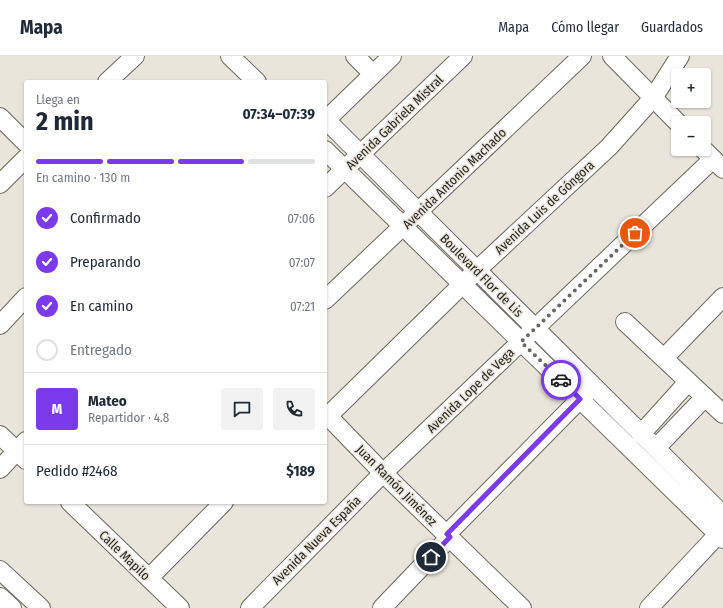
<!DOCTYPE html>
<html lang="es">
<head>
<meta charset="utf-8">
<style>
	:root { --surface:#fff; --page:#f2f2f3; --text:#1f2937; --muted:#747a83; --line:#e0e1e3; --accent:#7c3aed }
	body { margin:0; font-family:"Fira Sans Condensed",sans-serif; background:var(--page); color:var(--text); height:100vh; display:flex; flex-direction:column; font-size:15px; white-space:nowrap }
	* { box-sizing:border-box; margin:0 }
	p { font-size:13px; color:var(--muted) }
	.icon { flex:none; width:22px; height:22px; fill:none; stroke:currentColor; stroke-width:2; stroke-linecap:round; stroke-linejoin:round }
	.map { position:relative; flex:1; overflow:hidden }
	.drawer { position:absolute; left:24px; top:24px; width:303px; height:424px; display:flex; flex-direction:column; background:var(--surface); border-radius:4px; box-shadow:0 1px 3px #0004 }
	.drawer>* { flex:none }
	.fabs { position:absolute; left:671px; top:12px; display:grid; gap:8px }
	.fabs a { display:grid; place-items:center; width:40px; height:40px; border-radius:4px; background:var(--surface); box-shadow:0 1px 3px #0004; font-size:20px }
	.pin { position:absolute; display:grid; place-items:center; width:34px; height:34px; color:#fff; margin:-17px; border:2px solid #fff; border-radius:50%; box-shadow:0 1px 4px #0007 }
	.courier { position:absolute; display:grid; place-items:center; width:40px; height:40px; margin:-20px; border:3px solid #7c3aed; border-radius:50%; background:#fff; color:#222; box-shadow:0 1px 5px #0007 }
	.headline em { font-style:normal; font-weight:700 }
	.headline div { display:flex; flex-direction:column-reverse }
	.headline { display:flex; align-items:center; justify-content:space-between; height:68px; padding:0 12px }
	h1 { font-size:26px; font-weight:700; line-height:30px }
	.bar { display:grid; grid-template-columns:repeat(4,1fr); gap:6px 4px; align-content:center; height:48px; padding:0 12px }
	.bar i { height:5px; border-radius:3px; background:var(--line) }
	.bar .current { background:var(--accent) }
	.bar p { grid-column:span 4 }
	.line { display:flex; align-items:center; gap:10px; padding:0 12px; border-top:1px solid var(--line) }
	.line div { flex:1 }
	.round { display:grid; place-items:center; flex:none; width:42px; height:42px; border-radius:4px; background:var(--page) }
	ol { padding:0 12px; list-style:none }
	li { display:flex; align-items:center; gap:12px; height:44px }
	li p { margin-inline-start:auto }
	li .icon { padding:4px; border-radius:50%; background:var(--accent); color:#fff; stroke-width:4 }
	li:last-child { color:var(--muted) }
	li i { width:22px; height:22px; border:2px solid var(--line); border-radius:50% }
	header { display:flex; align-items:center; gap:24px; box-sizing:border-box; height:56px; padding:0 20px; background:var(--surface); border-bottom:1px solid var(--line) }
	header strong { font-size:19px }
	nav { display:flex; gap:22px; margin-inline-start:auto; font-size:14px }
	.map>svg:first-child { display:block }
</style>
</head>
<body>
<header>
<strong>Mapa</strong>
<nav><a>Mapa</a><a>Cómo llegar</a><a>Guardados</a></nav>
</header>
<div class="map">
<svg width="723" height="552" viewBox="0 0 723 552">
	<rect width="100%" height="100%" fill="#e9e5db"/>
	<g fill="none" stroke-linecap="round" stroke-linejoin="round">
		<defs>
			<g id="minor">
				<path d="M230,0L257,26"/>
				<path d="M355,0L373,18"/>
				<path d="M612,0L678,67"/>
				<path d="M107,26L135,0"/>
				<path d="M0,61L26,87"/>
				<path d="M326,64L723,459"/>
				<path d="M325,65L392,0"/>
				<path d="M703,93L723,113"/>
				<path d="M325,94L723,483"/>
				<path d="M0,128L26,102"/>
				<path d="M325,132L463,0"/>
				<path d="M325,244L582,0"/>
				<path d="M625,266L723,358"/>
				<path d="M0,269L26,241"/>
				<path d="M664,302L723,241"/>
				<path d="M325,357L383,417L522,552"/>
				<path d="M328,360L477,214L609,91L653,42L680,0"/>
				<path d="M641,378L688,326"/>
				<path d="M0,379L26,404"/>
				<path d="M656,392L705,341"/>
				<path d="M0,413L26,385"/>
				<path d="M70,446L180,552"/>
				<path d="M447,478L588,335"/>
				<path d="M0,514L41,552"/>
				<path d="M149,522L224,446"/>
				<path d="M0,541L12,552"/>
				<path d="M250,552L383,417L713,103"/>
				<path d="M382,552L450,481"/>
				<path d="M649,552L723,473"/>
			</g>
		</defs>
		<use href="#minor" stroke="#6c685f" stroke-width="20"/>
		<use href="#minor" stroke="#fff" stroke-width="18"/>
	</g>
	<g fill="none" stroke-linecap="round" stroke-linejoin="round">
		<path stroke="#6b6863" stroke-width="4" stroke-dasharray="0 7.2" d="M561,324L521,286L635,177"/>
		<path stroke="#7c3aed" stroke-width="5" d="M431,501L450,481L447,478L580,343L561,324"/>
	</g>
	<g text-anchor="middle" stroke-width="3" stroke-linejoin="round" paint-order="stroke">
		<g font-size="13" fill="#272522" stroke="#e9e5db">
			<text transform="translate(394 66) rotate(-44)" y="5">Avenida Gabriela Mistral</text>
			<text transform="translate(454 122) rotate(-44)" y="5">Avenida Antonio Machado</text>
			<text transform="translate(544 151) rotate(-43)" y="5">Avenida Luis de Góngora</text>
			<text transform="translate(482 219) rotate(45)" y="5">Boulevard Flor de Lis</text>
			<text transform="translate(470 334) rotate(-44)" y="5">Avenida Lope de Vega</text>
			<text transform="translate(397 429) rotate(45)" y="5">Juan Ramón Jiménez</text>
			<text transform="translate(316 484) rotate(-45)" y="5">Avenida Nueva España</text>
			<text transform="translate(125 499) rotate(44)" y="5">Calle Mapilo</text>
		</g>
	</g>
</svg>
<div class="fabs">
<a>+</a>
<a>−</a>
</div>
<div class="pin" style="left:635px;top:177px;background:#ea580c"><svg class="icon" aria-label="bag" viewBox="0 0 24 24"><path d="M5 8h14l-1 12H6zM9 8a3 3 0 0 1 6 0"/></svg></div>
<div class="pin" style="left:431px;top:501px;background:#1f2937"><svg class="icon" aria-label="home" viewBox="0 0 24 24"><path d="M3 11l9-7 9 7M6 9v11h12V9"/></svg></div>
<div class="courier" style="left:561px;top:324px"><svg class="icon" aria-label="car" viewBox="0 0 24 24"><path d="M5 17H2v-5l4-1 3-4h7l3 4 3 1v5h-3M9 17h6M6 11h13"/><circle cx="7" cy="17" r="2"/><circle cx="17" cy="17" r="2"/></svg></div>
<section class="drawer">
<div class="headline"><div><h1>2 min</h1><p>Llega en</p></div><em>07:34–07:39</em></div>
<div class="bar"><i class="current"></i><i class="current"></i><i class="current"></i><i></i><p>En camino · 130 m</p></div>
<ol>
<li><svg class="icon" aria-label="check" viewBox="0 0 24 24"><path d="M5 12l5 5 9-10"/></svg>Confirmado<p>07:06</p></li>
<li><svg class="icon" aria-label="check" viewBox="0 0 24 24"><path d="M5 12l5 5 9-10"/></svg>Preparando<p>07:07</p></li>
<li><svg class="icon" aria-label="check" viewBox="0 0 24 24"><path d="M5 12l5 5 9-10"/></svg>En camino<p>07:21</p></li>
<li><i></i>Entregado</li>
</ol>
<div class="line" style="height:72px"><b class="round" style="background:var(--accent);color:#fff">M</b><div><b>Mateo</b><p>Repartidor · 4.8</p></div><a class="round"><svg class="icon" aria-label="chat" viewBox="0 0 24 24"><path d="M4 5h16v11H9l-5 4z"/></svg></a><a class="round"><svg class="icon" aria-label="phone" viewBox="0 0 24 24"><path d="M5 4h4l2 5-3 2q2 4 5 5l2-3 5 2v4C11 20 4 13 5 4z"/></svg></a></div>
<div class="line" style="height:52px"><div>Pedido #2468</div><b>$189</b></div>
</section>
</div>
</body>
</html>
